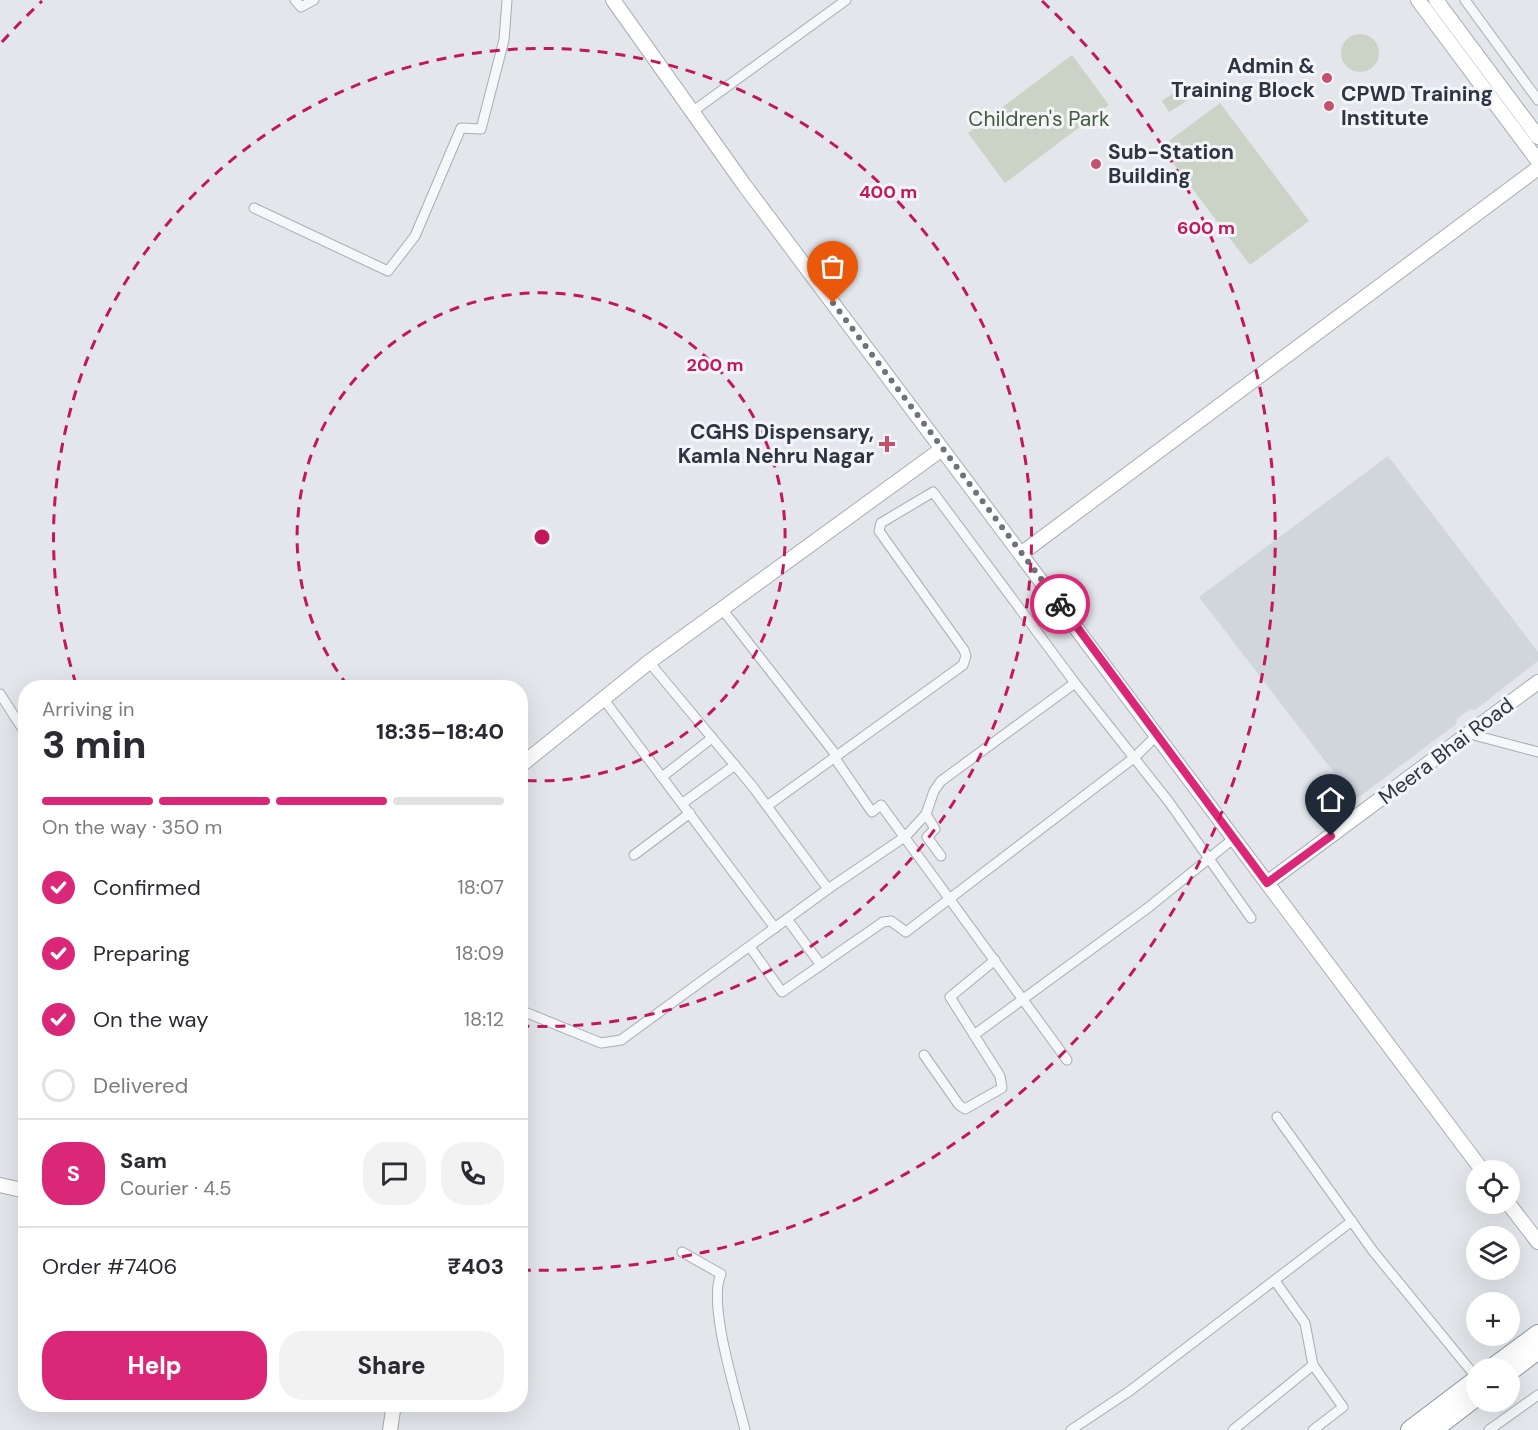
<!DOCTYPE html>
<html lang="en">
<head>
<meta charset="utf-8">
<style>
	:root { --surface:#fff; --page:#f2f2f3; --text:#2b2b33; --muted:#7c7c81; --line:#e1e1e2; --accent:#db2777 }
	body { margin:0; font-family:"DM Sans",sans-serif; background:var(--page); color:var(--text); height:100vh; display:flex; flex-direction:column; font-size:22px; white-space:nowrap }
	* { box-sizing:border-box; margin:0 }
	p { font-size:20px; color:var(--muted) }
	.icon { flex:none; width:33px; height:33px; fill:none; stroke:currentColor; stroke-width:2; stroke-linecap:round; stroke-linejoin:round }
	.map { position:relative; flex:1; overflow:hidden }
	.details { position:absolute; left:18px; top:680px; width:510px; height:732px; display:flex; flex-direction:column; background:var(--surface); border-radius:24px; box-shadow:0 6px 24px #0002 }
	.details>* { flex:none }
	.controls { position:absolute; left:1466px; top:1160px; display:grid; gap:12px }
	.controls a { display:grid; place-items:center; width:54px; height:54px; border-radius:50%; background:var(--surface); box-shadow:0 6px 24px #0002; font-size:30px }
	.pin { position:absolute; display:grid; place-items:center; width:51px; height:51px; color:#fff; margin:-62px -26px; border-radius:50% 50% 50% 0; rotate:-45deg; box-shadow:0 0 6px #0007 }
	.pin .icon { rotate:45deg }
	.courier { position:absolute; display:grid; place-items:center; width:60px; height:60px; margin:-30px; border:4px solid #db2777; border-radius:50%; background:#fff; color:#222; box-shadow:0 2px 8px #0007 }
	.overview em { font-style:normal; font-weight:800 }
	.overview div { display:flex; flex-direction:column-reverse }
	.overview { display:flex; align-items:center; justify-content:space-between; height:102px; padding:0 24px }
	h1 { font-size:39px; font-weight:800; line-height:45px }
	.bar { display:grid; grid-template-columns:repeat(4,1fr); gap:9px 6px; align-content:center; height:72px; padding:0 24px }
	.bar i { height:8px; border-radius:4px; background:var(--line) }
	.bar .current { background:var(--accent) }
	.bar p { grid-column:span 4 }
	.line { display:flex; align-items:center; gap:15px; padding:0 24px; border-top:2px solid var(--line) }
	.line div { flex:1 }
	.round { display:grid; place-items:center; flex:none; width:63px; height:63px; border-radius:24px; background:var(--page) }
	ol { padding:0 24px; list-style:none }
	li { display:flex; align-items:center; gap:18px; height:66px }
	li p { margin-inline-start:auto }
	li .icon { padding:6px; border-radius:50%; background:var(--accent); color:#fff; stroke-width:4 }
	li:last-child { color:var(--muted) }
	li i { width:33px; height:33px; border:3px solid var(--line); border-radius:50% }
	.cta { display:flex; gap:12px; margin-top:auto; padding:12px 24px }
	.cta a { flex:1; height:69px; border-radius:24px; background:var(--accent); color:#fff; font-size:24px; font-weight:800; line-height:69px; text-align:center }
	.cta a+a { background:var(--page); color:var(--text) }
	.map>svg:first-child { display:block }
</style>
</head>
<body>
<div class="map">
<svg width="1538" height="1430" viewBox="0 0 1538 1430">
	<rect width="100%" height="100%" fill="#e3e6ea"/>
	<path fill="#d1d6dc" d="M1388,456L1538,652V661L1475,710L1470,709L1457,719L1456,724L1355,800L1199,597Z"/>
	<g fill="#cad3c5">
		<circle cx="1360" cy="53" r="19"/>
		<path d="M1072,55L1109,105L1005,183L968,133Z"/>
		<path d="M1182,87L1190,99L1169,112L1162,101Z"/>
		<path d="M1220,103L1309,221L1250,265L1161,147Z"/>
	</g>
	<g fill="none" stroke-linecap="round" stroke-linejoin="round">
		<defs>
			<g id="street">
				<path d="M295,0L301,7L314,0"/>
				<path d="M1465,0L1538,100"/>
				<path d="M692,112L846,0"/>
				<path d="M254,208L388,271L415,236L461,128L481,129L504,40L507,0"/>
				<path d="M722,609L836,755"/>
				<path d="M649,662L753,787L828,889"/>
				<path d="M0,694L26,734"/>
				<path d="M602,697L775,928"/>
				<path d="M1470,734L1538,752"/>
				<path d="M834,757L872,812L881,805L1067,1060"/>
				<path d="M662,777L712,738"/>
				<path d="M683,803L735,765"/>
				<path d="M767,806L963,665L966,656L964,650L879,531L881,523L933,492L1075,683L1169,802L1251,918"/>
				<path d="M926,814L935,829L927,837L941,856"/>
				<path d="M634,855L690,813"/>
				<path d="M787,919L821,965"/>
				<path d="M750,947L782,992L883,922L891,921L906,932L1135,757L1156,736"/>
				<path d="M520,1010L601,1043L621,1040L828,889L906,836L926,814L934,791L941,781L1075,683"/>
				<path d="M974,1035L1149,907L1233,839"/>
				<path d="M924,1055L959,1105L965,1109L1002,1088L1000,1076L950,997L995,960"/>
				<path d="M1277,1117L1373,1251L1476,1377"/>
				<path d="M682,1252L721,1274C707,1304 737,1396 745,1430"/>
				<path d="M1275,1281L1305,1323L1313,1365"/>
				<path d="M1071,1430L1131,1390L1352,1221"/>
				<path d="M1233,1430L1313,1365L1343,1407L1313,1430"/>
				<path d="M1489,1430L1538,1395"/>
			</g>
			<g id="secondary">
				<path d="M613,0L745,186L1482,1170"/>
				<path d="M1418,0L1538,161"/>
				<path d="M1436,0L1538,137"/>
				<path d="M1022,553L1538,168"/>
				<path d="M520,766L649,662L942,449"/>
				<path d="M1267,883L1538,682"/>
				<path d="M0,1185L26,1191"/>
				<path d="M1508,1203L1538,1242"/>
				<path d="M390,1430L394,1404"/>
			</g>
			<g id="highway">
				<path d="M1492,1368L1538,1334"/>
				<path d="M1509,1372L1538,1350"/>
				<path d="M1410,1430L1476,1380"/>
				<path d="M1433,1430L1476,1397"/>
			</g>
		</defs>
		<use href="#street" stroke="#a8adb4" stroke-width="11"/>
		<use href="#secondary" stroke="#a8adb4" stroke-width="16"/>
		<use href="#highway" stroke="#8b95a0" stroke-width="20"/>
		<use href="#street" stroke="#f6f7f9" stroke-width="9"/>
		<use href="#secondary" stroke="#fff" stroke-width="14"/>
		<use href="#highway" stroke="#fff" stroke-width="18"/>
	</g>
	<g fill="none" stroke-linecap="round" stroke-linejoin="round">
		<path stroke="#6c737c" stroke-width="6" stroke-dasharray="0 10.8" d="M833,303L1060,604"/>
		<path stroke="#db2777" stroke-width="8" d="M1060,604L1267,883L1331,836"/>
	</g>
	<g fill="none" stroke="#c2185b" stroke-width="3" stroke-dasharray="10 8">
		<path d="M348 686A244 244 0 1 1 521 780"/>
		<path d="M76 684A489 489 0 1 1 521 1026"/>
		<path d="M2 42A733 733 0 0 1 42 1M1042 1A733 733 0 0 1 523 1270"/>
	</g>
	<g fill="#c5526d" stroke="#f3f5f8" stroke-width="2">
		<circle cx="1327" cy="78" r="6"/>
		<circle cx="1329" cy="106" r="6"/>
		<circle cx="1096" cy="164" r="6"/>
		<path d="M884 435h6v6h6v6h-6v6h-6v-6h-6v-6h6z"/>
	</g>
	<g text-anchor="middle" stroke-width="6" stroke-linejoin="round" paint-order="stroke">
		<g font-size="21" font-weight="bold" fill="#2c3541" stroke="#f3f5f8" text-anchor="end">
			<text x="1315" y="73">Admin &amp;<tspan x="1315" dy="24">Training Block</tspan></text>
			<text x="1341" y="101" text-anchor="start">CPWD Training<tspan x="1341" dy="24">Institute</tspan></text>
			<text x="1108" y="159" text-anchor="start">Sub-Station<tspan x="1108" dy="24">Building</tspan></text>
			<text x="874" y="439">CGHS Dispensary,<tspan x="874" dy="24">Kamla Nehru Nagar</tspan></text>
		</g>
		<g font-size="21" fill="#435c3a" stroke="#f3f5f8">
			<text x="1039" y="126">Children's Park</text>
		</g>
		<g font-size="21" fill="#2c3541" stroke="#f3f5f8">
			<text transform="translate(1446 751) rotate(-37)" y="7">Meera Bhai Road</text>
		</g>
	</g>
	<circle cx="542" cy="537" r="9" fill="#c2185b" stroke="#f3f5f8" stroke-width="3"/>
	<g font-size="18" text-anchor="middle" font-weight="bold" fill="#c2185b" stroke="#f3f5f8" stroke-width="6" stroke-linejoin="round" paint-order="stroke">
		<text x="888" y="198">400 m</text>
		<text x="1206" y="234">600 m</text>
		<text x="715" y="371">200 m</text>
	</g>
</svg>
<div class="controls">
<a><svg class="icon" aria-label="locate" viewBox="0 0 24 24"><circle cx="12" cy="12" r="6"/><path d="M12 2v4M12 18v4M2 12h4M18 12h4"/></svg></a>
<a><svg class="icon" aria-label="layers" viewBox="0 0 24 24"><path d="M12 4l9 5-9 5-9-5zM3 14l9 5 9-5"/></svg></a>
<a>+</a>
<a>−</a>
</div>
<div class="pin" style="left:833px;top:303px;background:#ea580c"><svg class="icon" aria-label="bag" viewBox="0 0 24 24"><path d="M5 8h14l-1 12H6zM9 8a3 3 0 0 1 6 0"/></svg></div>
<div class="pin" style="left:1331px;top:836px;background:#1f2937"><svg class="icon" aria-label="home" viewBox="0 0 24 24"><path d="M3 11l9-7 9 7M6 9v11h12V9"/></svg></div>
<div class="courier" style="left:1060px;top:604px"><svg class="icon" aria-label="bike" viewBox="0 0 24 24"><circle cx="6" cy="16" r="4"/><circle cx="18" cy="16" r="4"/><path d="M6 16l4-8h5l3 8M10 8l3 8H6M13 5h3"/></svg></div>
<section class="details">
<div class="overview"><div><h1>3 min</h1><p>Arriving in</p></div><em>18:35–18:40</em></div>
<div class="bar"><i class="current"></i><i class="current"></i><i class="current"></i><i></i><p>On the way · 350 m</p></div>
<ol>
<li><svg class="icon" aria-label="check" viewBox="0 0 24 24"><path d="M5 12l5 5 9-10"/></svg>Confirmed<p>18:07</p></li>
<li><svg class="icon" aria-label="check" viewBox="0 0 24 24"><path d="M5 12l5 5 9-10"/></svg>Preparing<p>18:09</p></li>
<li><svg class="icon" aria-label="check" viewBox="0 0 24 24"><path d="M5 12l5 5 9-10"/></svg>On the way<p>18:12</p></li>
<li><i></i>Delivered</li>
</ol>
<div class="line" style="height:108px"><b class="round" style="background:var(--accent);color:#fff">S</b><div><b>Sam</b><p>Courier · 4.5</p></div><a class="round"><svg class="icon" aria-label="chat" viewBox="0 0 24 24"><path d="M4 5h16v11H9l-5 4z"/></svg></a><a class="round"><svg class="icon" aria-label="phone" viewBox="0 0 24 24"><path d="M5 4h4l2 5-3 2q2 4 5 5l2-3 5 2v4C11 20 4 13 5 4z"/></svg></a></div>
<div class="line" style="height:78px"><div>Order #7406</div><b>₹403</b></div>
<div class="cta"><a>Help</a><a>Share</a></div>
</section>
</div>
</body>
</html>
